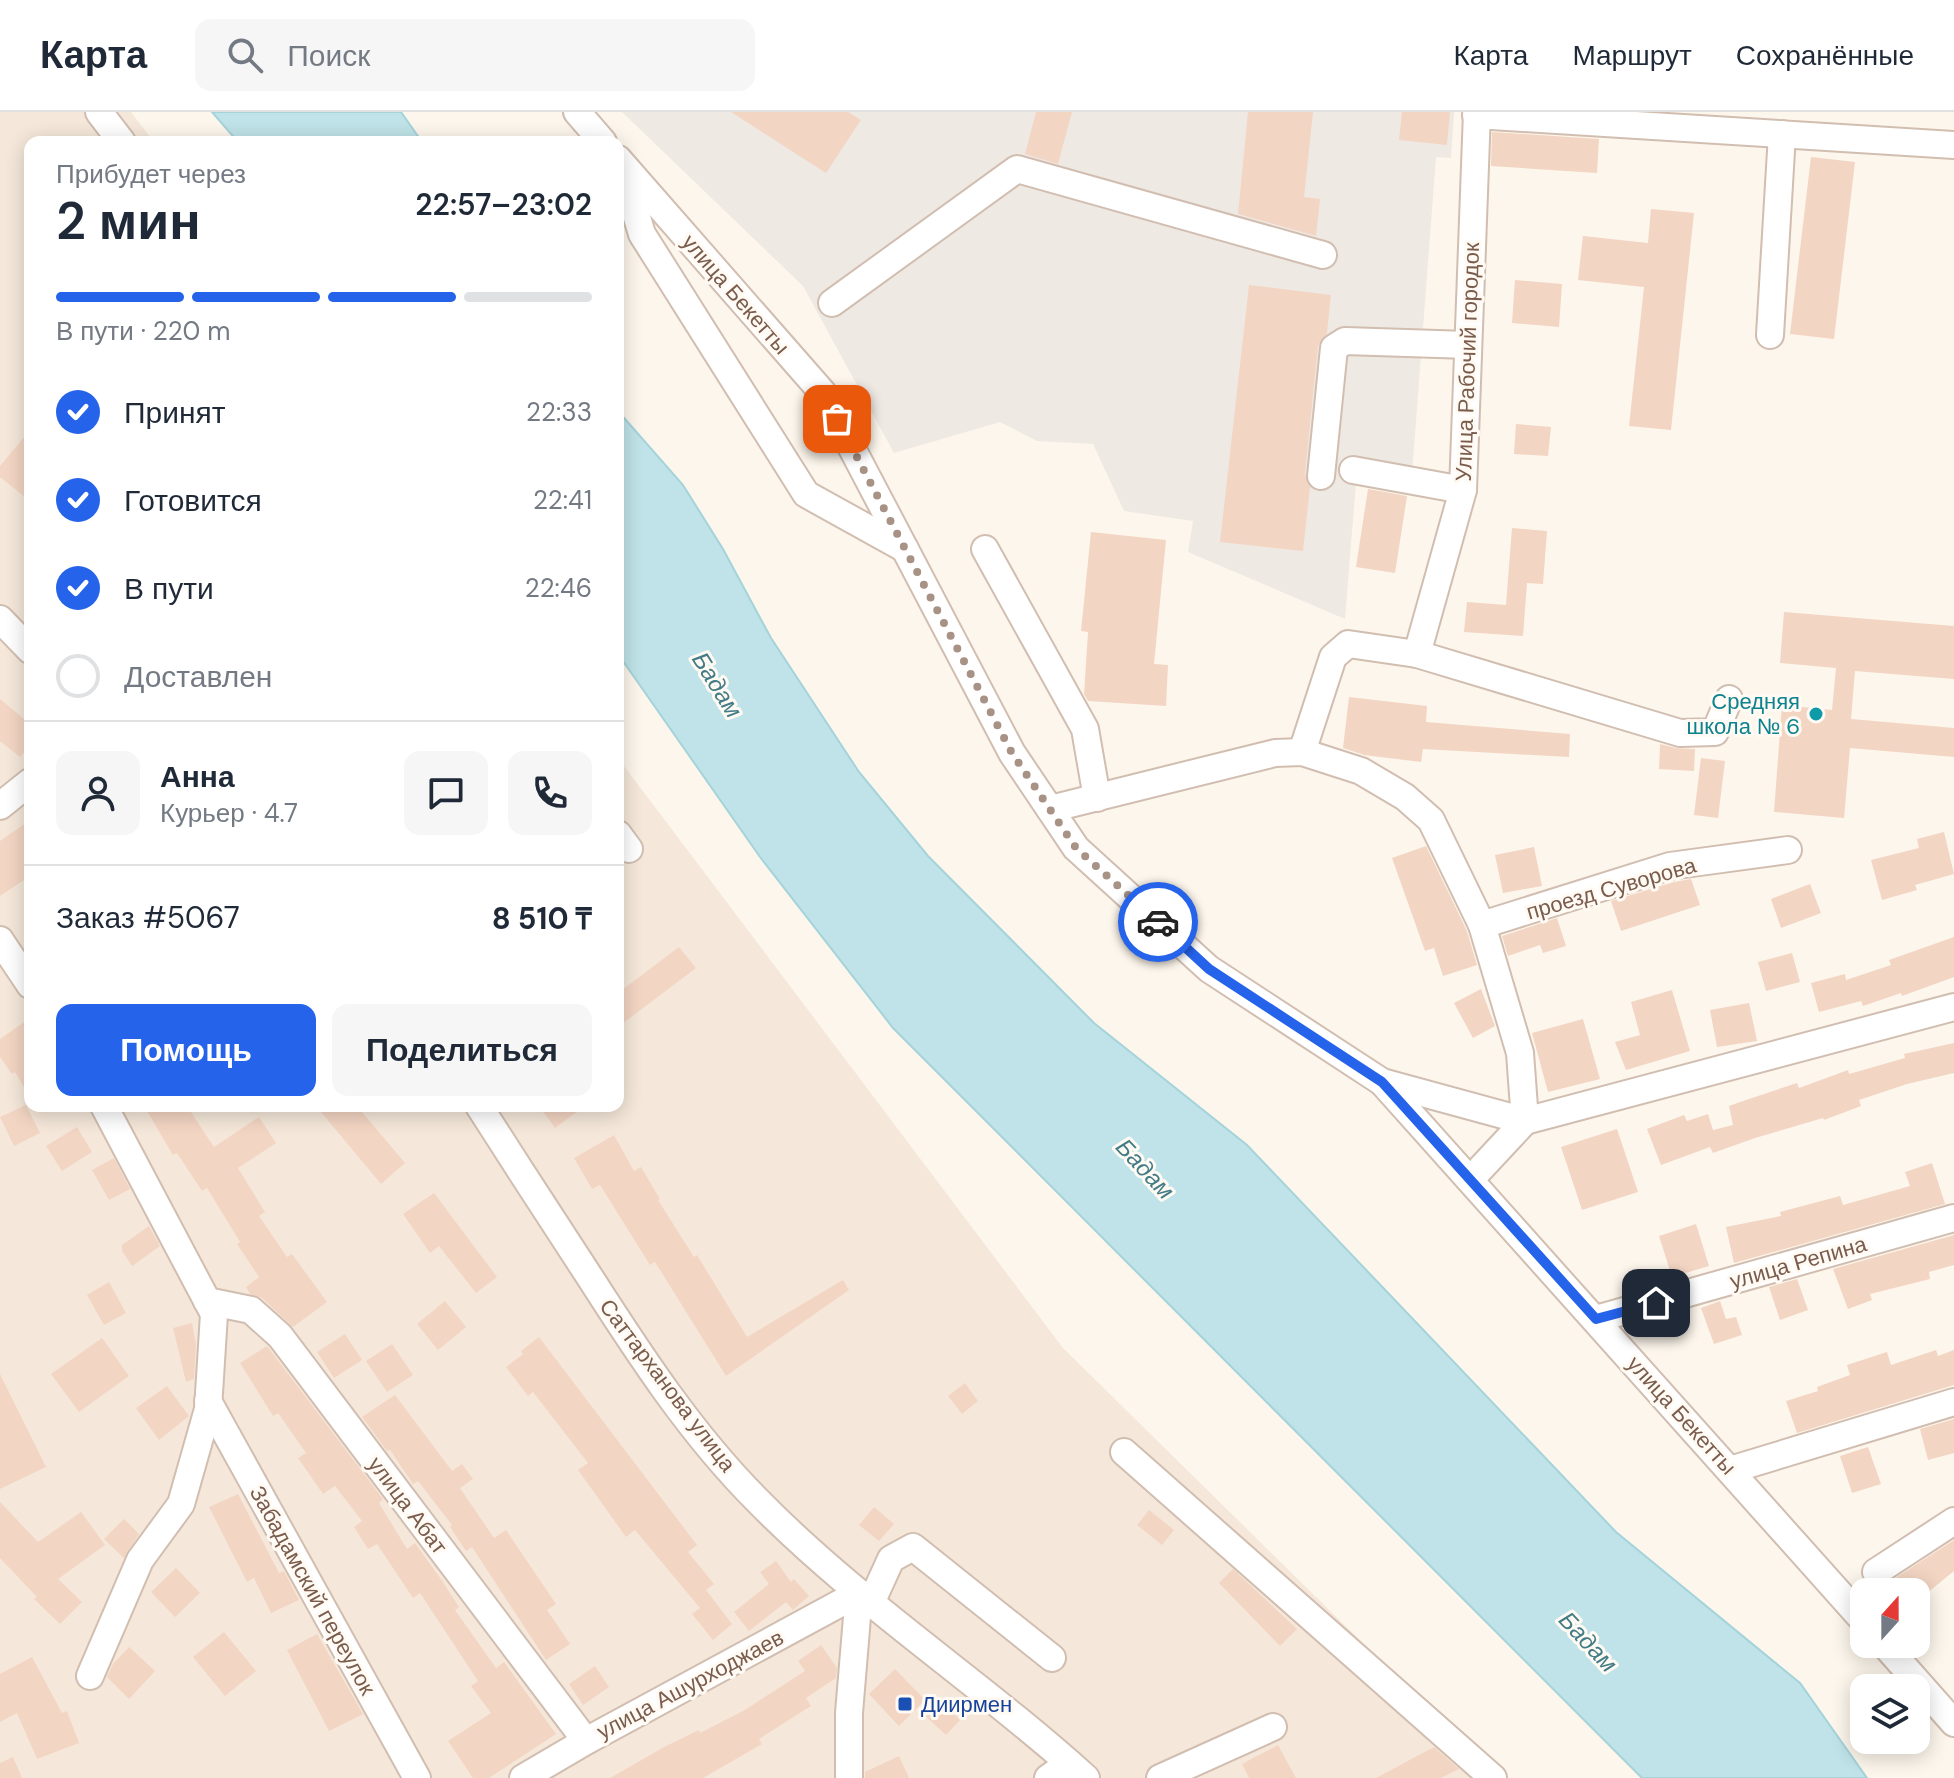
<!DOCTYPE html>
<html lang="ru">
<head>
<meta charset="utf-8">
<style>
	:root { --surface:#fff; --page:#f6f6f7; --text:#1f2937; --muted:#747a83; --line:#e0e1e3; --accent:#2563eb }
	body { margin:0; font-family:"DM Sans",sans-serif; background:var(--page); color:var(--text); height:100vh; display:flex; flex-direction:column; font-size:30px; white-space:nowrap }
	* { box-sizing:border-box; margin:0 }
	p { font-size:26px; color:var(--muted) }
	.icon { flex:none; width:44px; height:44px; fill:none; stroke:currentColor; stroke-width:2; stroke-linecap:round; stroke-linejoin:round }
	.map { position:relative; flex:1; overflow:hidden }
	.sheet { position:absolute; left:24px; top:24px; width:600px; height:976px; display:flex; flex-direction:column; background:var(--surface); border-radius:16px; box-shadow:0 4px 20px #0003 }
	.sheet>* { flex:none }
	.needle { width:52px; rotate:21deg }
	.controls { position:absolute; left:1850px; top:1466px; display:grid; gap:16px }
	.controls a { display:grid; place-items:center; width:80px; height:80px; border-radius:16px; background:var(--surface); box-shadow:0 4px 20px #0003; font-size:40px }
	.pin { position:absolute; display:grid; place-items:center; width:68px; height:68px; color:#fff; margin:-34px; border-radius:16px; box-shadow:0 4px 12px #0006 }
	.courier { position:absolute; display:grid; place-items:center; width:80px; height:80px; margin:-40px; border:6px solid #2563eb; border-radius:50%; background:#fff; color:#222; box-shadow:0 2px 10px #0007 }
	.head em { font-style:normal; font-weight:600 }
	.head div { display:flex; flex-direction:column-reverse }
	.head { display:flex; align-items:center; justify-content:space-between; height:136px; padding:0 32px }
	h1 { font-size:52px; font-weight:600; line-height:60px }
	.bar { display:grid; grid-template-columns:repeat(4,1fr); gap:12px 8px; align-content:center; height:96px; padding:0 32px }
	.bar i { height:10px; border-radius:6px; background:var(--line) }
	.bar .active { background:var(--accent) }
	.bar p { grid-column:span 4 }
	.line { display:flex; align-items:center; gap:20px; padding:0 32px; border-top:2px solid var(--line) }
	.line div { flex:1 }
	.round { display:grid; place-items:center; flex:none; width:84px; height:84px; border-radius:16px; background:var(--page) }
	ol { padding:0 32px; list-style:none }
	li { display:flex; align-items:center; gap:24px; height:88px }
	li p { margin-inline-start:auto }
	li .icon { padding:8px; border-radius:50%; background:var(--accent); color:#fff; stroke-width:4 }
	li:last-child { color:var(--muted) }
	li i { width:44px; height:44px; border:4px solid var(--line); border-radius:50% }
	.action { display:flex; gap:16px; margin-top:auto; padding:16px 32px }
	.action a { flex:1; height:92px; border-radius:16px; background:var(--accent); color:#fff; font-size:32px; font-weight:600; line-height:92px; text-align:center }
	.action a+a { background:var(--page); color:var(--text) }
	header { display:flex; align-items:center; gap:48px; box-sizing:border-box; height:112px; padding:0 40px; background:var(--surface); border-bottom:2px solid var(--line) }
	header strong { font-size:38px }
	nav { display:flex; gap:44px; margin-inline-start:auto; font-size:28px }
	.search { width:560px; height:72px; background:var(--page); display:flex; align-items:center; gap:20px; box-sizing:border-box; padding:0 28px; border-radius:16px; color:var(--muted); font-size:30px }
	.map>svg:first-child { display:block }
</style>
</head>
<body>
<header>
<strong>Карта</strong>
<div class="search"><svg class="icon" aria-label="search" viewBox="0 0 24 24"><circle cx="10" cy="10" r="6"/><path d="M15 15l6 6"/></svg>Поиск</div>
<nav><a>Карта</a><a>Маршрут</a><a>Сохранённые</a></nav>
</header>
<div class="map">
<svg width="1954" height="1666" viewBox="0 0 1954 1666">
	<rect width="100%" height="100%" fill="#fdf6ec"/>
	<path fill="#f5e8da" d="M0,0H131L154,30H30V994H618V646L1063,1236L1500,1666H0Z"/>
	<path fill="#efe9e4" d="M622,0H1454L1451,46L1436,45L1411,375L1356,371L1345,507L1188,440L1193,409L1124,399L1093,332L1037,329L1000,310L894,341L803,174Z"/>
	<g fill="#bfe3e8" stroke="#a5d3da" stroke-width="2">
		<path d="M212,0H401L422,30H238Z"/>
		<path d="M618,299L683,373L723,437L771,526L859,660L928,744L1094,911L1247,1033L1616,1420L1800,1571L1867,1666H1642L893,916L760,745L618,542Z"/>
	</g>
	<g fill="#f3d5c3">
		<path d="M731,0H848L861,8L826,61Z"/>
		<path d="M1036,0H1072L1058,52L1025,42Z"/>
		<path d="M1248,0H1313L1304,85L1320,87L1316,124L1238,102Z"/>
		<path d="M1402,0H1450L1447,33L1399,28Z"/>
		<path d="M1492,20L1599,27L1597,61L1491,54Z"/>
		<path d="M1811,45L1855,50L1834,227L1790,222Z"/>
		<path d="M1651,97L1694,101L1671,318L1629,314L1644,175L1578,168L1583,124L1648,131Z"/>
		<path d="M1515,168L1562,172L1559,215L1512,211Z"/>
		<path d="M1249,173L1331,183L1327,221L1318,234L1305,362L1310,375L1303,439L1220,430Z"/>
		<path d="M1516,312L1551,315L1548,344L1514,342Z"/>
		<path d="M30,318V389L0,365V354Z"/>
		<path d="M1368,377L1407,384L1395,461L1356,455Z"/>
		<path d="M1512,416L1547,419L1543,472L1527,471L1523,524L1464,520L1467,490L1506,493Z"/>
		<path d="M1091,420L1166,428L1154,552L1168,553L1166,594L1088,589L1084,582L1088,520L1081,519Z"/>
		<path d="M1784,500L1954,514V567L1855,559L1851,607L1954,616V645L1850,636L1844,706L1774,700L1782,593L1832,598L1836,556L1780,551Z"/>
		<path d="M1349,585L1427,594L1426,610L1570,622L1569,645L1423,637L1421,650L1364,643L1343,636Z"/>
		<path d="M0,587L30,612V633L20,645L0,629Z"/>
		<path d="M1660,632L1676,636L1695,637L1694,659L1659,657Z"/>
		<path d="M1701,646L1725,649L1718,706L1694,703Z"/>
		<path d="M30,708V764L0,784V729Z"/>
		<path d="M1944,720L1954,762L1915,773L1917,778L1882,788L1871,748L1919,736L1917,727Z"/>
		<path d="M1426,734L1467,819L1477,853L1443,864L1434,836L1425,839L1392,746Z"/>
		<path d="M1534,735L1542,774L1503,781L1495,743Z"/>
		<path d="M1691,767L1700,793L1621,819L1611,789L1674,770Z"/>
		<path d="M1810,772L1821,801L1781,816L1771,787Z"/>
		<path d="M1557,806L1566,834L1543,841L1540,833L1508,844L1502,824Z"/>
		<path d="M1954,825V865L1902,884L1901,881L1863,894L1861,889L1819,900L1811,871L1845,862L1846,868L1891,853L1889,848Z"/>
		<path d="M679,835L696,856L618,915V881Z"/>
		<path d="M1792,841L1800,870L1766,879L1758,850Z"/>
		<path d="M1481,877L1495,914L1473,926L1454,891Z"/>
		<path d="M1672,878L1690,939L1626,958L1615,930L1640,923L1631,890Z"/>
		<path d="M1749,891L1757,929L1717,935L1710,898Z"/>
		<path d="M30,906V985L15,960L12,962L0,945V927Z"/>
		<path d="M1583,907L1600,967L1548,980L1532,921Z"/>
		<path d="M1954,931V961L1907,972L1859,988L1861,994L1824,1008L1823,1006L1755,1026L1713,1041L1710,1035L1661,1053L1647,1017L1684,1003L1687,1009L1708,1002L1713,1018L1733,1013L1729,994L1743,989L1797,971L1799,976L1848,958L1849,962L1905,946L1904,942Z"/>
		<path d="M26,993L40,1021L14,1034L0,1005Z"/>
		<path d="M144,994H187L214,1035L259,1005L276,1031L238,1056L265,1100L259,1104L287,1145L292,1142L327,1190L293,1215L262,1186L250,1182L246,1175L259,1165L237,1132L240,1130L207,1076L202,1079L177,1041L173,1043Z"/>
		<path d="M316,994H357L405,1051L381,1072Z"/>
		<path d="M539,994H585L555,1016Z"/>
		<path d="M77,1015L92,1040L62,1059L46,1034Z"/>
		<path d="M1617,1017L1638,1080L1582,1098L1561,1035Z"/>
		<path d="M614,1023L634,1059L641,1055L660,1087L658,1088L694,1145L697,1143L747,1225L843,1168L849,1178L726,1264L655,1150L650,1153L600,1073L592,1077L574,1046Z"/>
		<path d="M114,1046L130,1077L109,1088L92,1058Z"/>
		<path d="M1932,1051L1945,1092L1734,1151L1726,1115L1781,1104L1780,1100L1840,1084L1843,1093L1910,1074L1905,1060Z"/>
		<path d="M434,1081L497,1165L476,1181L439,1134L430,1141L403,1102Z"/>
		<path d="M1696,1112L1709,1154L1672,1165L1659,1124Z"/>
		<path d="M149,1114L160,1134L132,1154L122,1139V1133Z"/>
		<path d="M1954,1123V1153L1929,1160L1930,1167L1870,1182L1872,1188L1848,1197L1833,1157Z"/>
		<path d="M1797,1167L1808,1198L1780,1208L1769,1175Z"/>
		<path d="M109,1170L126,1201L104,1213L87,1183Z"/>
		<path d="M445,1189L466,1215L438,1238L417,1212Z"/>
		<path d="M1720,1189L1726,1207L1736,1205L1742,1223L1714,1232L1701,1196Z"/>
		<path d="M192,1211L196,1232L194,1267L186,1270L173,1216Z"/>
		<path d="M345,1222L362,1248L334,1266L317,1240Z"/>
		<path d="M539,1225L697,1433L688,1440L714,1472L706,1478L732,1512L713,1528L692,1502L700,1496L635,1418L626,1425L578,1358L588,1351L533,1280L528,1284L506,1255L523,1242L521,1239Z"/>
		<path d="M102,1226L129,1264L79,1300L51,1262Z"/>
		<path d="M392,1232L413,1263L387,1280L366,1249Z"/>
		<path d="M267,1234L383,1387L379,1391L407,1437L415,1431L443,1470L459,1495L455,1498L496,1556L504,1550L556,1622L489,1666H473L448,1629L491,1601L471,1574L478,1569L420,1481L413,1486L377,1432L368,1437L354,1415L362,1409L335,1374L323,1382L298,1346L306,1341L278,1301L273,1304L240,1251Z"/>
		<path d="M1936,1238L1938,1244L1954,1238V1273L1797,1321L1786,1289L1818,1279L1817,1275L1850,1263L1847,1253L1887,1240L1891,1253Z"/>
		<path d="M0,1262L46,1355L0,1377Z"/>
		<path d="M965,1271L978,1289L962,1302L948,1284Z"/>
		<path d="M167,1274L189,1304L159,1328L136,1296Z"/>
		<path d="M395,1283L452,1359L462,1352L473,1367L460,1376L494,1426L506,1418L556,1492L547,1498L570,1532L546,1548L472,1435L466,1439L450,1415L452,1413L418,1369L413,1372L390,1338L387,1339L362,1305Z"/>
		<path d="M1954,1307V1341L1928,1348L1920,1317Z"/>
		<path d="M1868,1335L1881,1372L1852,1381L1840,1344Z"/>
		<path d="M238,1382L279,1461L284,1459L299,1488L271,1501L254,1466L247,1470L209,1395Z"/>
		<path d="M0,1390L38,1430L81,1400L105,1433L58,1467L82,1490L60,1512L34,1487L37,1485L0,1446Z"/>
		<path d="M874,1395L894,1412L879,1429L859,1413Z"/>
		<path d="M1149,1398L1174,1418L1162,1433L1137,1413Z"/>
		<path d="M124,1407L139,1422L124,1446L104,1427Z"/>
		<path d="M1954,1428V1459L1916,1490V1480H1893L1886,1472Z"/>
		<path d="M776,1449L791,1470L794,1467L809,1484L793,1498L786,1490L749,1519L734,1500L769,1472L760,1460Z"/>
		<path d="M176,1456L200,1481L175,1505L151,1480Z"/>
		<path d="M1233,1457L1297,1517L1280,1534L1219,1471Z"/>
		<path d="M224,1520L256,1559L225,1584L193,1545Z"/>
		<path d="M317,1522L363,1602L329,1619L287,1538Z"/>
		<path d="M821,1533L837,1556L836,1566L806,1586L811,1594L759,1627L762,1632L703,1666H610L666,1634L699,1618L700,1621L743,1599L805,1559L798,1549Z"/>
		<path d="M129,1535L155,1559L129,1587L107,1565L113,1552Z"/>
		<path d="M32,1545L62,1601L67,1599L79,1631L37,1647L17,1601L0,1610V1562Z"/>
		<path d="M595,1554L609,1575L583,1593L569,1572Z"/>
		<path d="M895,1557L925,1588L899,1614L869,1582Z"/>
		<path d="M938,1587L960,1608L946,1623L924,1603Z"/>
		<path d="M1278,1633L1296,1666H1249L1242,1652Z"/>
		<path d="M1434,1635L1459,1657L1441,1666H1376Z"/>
		<path d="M899,1644L909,1666H865V1660Z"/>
		<path d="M13,1645L22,1666H0V1651Z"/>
	</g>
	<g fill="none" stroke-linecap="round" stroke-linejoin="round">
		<defs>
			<g id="minor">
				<path d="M99,0L122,30"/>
				<path d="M577,0L603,30"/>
				<path d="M1476,3L1954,33"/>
				<path d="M618,47L823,281L1012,641L1076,736L1209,857L1382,970L1864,1509"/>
				<path d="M623,59L642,122L806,382L905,437"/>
				<path d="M832,191L1017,57L1323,143"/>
				<path d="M1770,223L1782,22"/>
				<path d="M1353,358L1463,378"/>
				<path d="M1321,364L1334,236L1345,229L1468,233"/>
				<path d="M985,437L1085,617L1097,686"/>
				<path d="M0,507L30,538"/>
				<path d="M1417,542L1463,378L1477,0"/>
				<path d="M1302,640L1333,545L1348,532L1417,542L1680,621L1715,620L1729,587"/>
				<path d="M0,694L30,670"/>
				<path d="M1050,697L1275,641L1302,640L1361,659L1405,685L1431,708L1482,813L1520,941L1525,1009L1470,1068"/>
				<path d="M618,722L629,737"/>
				<path d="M1482,813L1670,754L1788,738"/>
				<path d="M0,828L30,873"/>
				<path d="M1382,970L1525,1009L1954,895"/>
				<path d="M479,994C516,1052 553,1109 591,1167C641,1245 692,1323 758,1389C858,1491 980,1570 1086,1666"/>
				<path d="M207,1189L251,1198L280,1224L586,1629"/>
				<path d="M1596,1207L1954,1106"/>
				<path d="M208,1289L417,1666"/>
				<path d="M1124,1340L1493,1666"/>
				<path d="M1730,1358L1954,1290"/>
				<path d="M1876,1460L1954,1409"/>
				<path d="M871,1491L891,1447L913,1435L1052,1546"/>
				<path d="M1884,1532L1954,1611"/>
				<path d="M90,1564L140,1448L181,1392L208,1297L214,1202L104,994"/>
				<path d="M523,1666L586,1629L859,1481"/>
				<path d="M849,1666V1601L859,1481"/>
				<path d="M1048,1666L1069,1651"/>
				<path d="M1160,1666L1273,1615"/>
			</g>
		</defs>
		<use href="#minor" stroke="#d1beb0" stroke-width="30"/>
		<use href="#minor" stroke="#fff" stroke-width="26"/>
	</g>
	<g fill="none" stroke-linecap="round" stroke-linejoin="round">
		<path stroke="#a89285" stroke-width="8" stroke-dasharray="0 14.4" d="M837,307L1012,641L1076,736L1158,810"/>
		<path stroke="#2563eb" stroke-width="10" d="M1158,810L1209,857L1382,970L1596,1207L1656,1191"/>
	</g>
	<circle fill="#0f9aa8" stroke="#fffaf3" stroke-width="3" cx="1816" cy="602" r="8"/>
	<rect fill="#1a4fb4" stroke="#fffaf3" stroke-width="3" x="897" y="1584" width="16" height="16" rx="4"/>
	<g text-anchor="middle" stroke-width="6" stroke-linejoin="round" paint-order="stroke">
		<g font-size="22" fill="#7a5c4d" stroke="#fffaf3">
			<text transform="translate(736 182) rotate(49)" y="8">улица Бекетты</text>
			<text transform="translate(1467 250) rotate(-88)" y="8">Улица Рабочий городок</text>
			<text transform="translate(1611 776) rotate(-16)" y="8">проезд Суворова</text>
			<text transform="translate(1798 1150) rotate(-16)" y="8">улица Репина</text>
			<text transform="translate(668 1273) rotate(53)" y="8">Саттарханова улица</text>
			<text transform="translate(1682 1303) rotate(48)" y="8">улица Бекетты</text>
			<text transform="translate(408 1393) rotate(53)" y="8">улица Абат</text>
			<text transform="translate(313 1478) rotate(61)" y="8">Забадамский переулок</text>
			<text transform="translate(690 1572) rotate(-28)" y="8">улица Ашурходжаев</text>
		</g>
		<g font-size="22" fill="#0d838f" stroke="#fffaf3" text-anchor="end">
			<text x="1800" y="597">Средняя<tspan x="1800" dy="25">школа № 6</tspan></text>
		</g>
		<g font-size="22" fill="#164399" stroke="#fffaf3" text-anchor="start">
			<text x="921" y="1600">Диирмен</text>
		</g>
		<g font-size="24" font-style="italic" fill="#437c86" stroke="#fffaf3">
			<text transform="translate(717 573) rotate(58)" y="8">Бадам</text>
			<text transform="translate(1145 1057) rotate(47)" y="8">Бадам</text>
			<text transform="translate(1588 1530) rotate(47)" y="8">Бадам</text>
		</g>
	</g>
</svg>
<div class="controls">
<a><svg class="needle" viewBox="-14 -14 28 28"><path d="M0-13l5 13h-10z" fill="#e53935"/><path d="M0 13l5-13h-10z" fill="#747a83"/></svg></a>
<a><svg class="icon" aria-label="layers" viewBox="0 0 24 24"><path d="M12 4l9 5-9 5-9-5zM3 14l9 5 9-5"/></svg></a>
</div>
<div class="pin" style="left:837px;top:307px;background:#ea580c"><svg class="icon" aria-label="bag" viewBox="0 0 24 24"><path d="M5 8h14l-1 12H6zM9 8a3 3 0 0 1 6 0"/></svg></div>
<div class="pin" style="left:1656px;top:1191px;background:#1f2937"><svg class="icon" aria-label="home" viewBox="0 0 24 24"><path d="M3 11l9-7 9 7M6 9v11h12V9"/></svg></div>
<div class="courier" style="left:1158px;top:810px"><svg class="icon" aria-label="car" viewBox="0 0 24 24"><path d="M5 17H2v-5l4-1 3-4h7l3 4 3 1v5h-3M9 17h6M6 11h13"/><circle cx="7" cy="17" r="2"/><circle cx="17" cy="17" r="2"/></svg></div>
<section class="sheet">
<div class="head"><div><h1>2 мин</h1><p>Прибудет через</p></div><em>22:57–23:02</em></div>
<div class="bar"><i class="active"></i><i class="active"></i><i class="active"></i><i></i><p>В пути · 220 m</p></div>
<ol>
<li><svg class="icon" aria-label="check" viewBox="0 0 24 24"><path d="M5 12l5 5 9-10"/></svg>Принят<p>22:33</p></li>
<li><svg class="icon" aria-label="check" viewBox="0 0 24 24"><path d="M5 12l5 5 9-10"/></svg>Готовится<p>22:41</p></li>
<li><svg class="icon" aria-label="check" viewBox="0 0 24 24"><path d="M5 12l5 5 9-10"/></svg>В пути<p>22:46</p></li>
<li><i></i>Доставлен</li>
</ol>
<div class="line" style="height:144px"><a class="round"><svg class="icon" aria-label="person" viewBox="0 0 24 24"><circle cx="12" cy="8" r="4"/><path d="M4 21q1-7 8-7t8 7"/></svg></a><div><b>Анна</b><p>Курьер · 4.7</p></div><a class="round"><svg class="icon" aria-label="chat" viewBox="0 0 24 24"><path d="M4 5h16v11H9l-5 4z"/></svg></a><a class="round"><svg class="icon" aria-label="phone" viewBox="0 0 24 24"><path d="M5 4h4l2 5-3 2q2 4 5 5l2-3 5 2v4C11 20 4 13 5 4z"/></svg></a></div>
<div class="line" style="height:104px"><div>Заказ #5067</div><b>8 510 ₸</b></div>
<div class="action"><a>Помощь</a><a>Поделиться</a></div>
</section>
</div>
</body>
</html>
